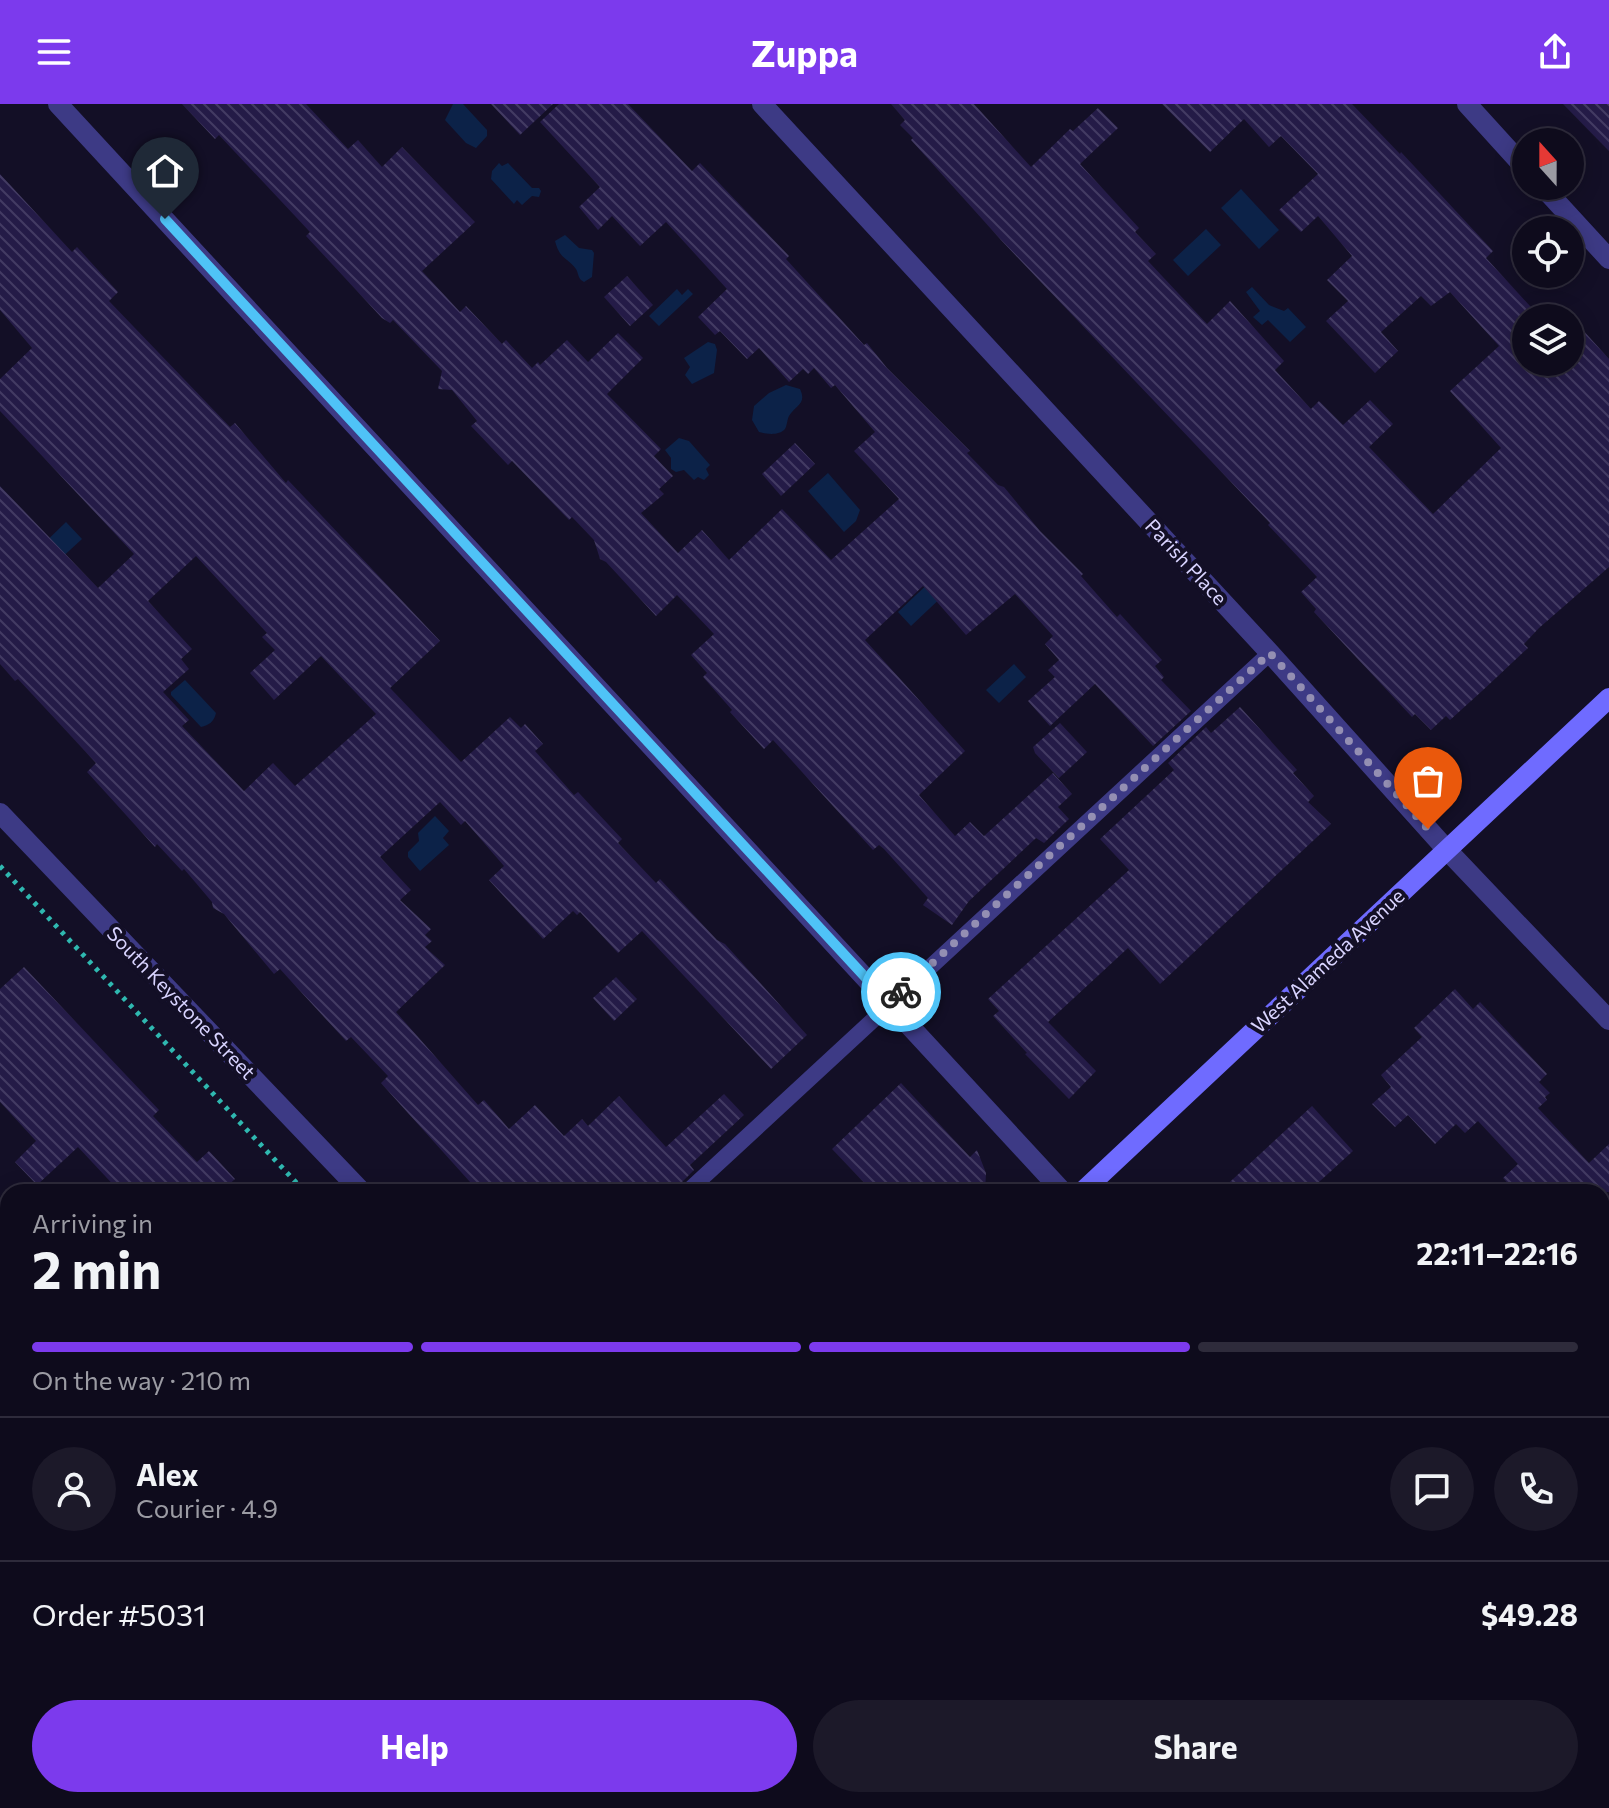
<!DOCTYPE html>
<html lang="en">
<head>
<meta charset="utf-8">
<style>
	:root { --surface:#0e0b1c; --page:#1c1929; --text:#f1f3f6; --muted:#9b9ba3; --line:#2e2b3b; --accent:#7c3aed }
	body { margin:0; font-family:Commissioner,sans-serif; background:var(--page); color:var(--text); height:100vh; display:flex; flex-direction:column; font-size:30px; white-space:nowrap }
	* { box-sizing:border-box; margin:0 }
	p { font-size:26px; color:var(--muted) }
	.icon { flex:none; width:44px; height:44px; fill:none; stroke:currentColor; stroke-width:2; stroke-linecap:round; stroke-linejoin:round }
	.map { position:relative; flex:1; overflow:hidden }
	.details { position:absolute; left:0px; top:1080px; width:1610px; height:624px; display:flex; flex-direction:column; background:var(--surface); border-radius:24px 24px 0 0; box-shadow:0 4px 20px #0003,0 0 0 2px var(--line) }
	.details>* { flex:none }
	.needle { width:52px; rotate:339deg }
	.buttons { position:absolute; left:1512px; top:24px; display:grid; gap:16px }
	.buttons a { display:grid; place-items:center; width:72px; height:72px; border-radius:50%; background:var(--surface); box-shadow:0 4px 20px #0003,0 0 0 2px var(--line); font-size:40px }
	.pin { position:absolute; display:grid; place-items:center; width:68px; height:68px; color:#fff; margin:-82px -34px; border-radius:50% 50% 50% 0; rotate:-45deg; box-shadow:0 0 8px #0007 }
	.pin .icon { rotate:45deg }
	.courier { position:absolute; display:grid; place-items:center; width:80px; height:80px; margin:-40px; border:6px solid #4fc3f7; border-radius:50%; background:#fff; color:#222; box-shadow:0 2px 10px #0007 }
	.summary em { font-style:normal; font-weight:700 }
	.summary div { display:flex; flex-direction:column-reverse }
	.summary { display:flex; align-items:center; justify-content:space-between; height:136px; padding:0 32px }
	h1 { font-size:52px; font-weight:700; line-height:60px }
	.bar { display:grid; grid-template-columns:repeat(4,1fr); gap:12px 8px; align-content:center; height:96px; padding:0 32px }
	.bar i { height:10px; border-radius:6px; background:var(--line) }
	.bar .selected { background:var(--accent) }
	.bar p { grid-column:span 4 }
	.line { display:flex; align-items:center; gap:20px; padding:0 32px; border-top:2px solid var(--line) }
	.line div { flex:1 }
	.round { display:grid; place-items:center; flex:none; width:84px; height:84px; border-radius:42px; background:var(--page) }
	.action { display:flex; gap:16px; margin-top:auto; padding:16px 32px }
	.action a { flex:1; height:92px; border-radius:48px; background:var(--accent); color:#fff; font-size:32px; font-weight:700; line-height:92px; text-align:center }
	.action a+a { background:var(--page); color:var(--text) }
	header { display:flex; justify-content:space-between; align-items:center; height:104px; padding:0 32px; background:var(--accent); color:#fff; font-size:36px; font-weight:700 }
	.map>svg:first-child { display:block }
</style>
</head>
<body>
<header><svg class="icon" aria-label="menu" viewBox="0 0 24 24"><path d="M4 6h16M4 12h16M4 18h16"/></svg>Zuppa<svg class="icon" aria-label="share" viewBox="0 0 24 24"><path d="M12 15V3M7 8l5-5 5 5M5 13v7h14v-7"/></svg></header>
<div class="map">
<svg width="1609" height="1704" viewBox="0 0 1609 1704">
	<defs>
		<pattern id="grass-tufts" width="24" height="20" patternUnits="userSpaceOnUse" patternTransform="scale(2)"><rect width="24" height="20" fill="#12302f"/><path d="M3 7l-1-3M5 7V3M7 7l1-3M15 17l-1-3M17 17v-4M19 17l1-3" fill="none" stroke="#344d4e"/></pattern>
		<pattern id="building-back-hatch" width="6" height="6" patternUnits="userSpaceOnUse" patternTransform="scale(2)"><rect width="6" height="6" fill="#241b47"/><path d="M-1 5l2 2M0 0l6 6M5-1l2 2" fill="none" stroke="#433b63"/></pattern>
	</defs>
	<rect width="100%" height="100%" fill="#130f26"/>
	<g fill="url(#grass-tufts)">
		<path d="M547,1696H703L694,1704H538Z"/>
		<path d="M724,1696H854L861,1704H732Z"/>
	</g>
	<g fill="#0c2248">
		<path d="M453,0H463L487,26V32L476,44L466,39L445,16Z"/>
		<path d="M499,59L502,62L508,59L532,84H539L541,87L539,93L532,92L522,101L517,96L514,100L491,75L492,67Z"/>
		<path d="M1241,85L1279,126L1259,145L1221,104Z"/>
		<path d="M1206,125L1221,141L1188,172L1173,156Z"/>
		<path d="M565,131L579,144L592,146L594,149L592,173L584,178L581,176C578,173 578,168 576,165C567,153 560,156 555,137Z"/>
		<path d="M1252,183L1269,201L1284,207L1288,204L1306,223L1290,238L1268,216L1262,221L1253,213L1260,207L1246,188Z"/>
		<path d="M677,185L682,191L688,185L693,190L659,222L649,212Z"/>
		<path d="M708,238L715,240L717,246L714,269L692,280L685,271L690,263L684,254Z"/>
		<path d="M786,281L800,285C807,300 796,301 789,312C787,316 787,322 785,325C779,332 766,330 759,328L752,316L754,302L769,289Z"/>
		<path d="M679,334L689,337L710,361L706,365L709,371L704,376L698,373L694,376L684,366L676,368L671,365V354L665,346Z"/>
		<path d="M828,369L860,406L856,417L844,428L808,387Z"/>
		<path d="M66,418L82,435L46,468L31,452Z"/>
		<path d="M934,474L947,488L911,522L898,508Z"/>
		<path d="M1014,560L1026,573L999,599L986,586Z"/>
		<path d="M185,576L216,609C214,618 209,621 201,623L171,591V588Z"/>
		<path d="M435,712L449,727L443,734L449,741L420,767L408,753V748L419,737L418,729Z"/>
	</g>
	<g fill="url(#building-back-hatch)" fill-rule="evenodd">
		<path d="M182,0H306L348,45L358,36L382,63L402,43L475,118L422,167L460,208L466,202L502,240L506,236L532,264L538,258L540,261L567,236L588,258L618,229L643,254L607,290L661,345L654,352L673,372L659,385L664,390L641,409L678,449L702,426L729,456L782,405L831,456L899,395L854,347L875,328L835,281L831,284L814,264L808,270L803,265L789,278L759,244L747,255L720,227L715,231L698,213L727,185L666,118L640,142L612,112L598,126L579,103L600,83L540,18L559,0H628L692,67L700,59L789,152L786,155L864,241L867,239L887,264L970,347L967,349L998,381L1004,383L1040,427L1083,470L1081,472L1117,513L1120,510L1162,556L1155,562L1164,573L1161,576L1191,607L1153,642L1095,580L1050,622L1028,597L1055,573L1048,566L1059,556L1045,540L1053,532L1015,490L966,531L923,482L865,536L965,647L919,691L955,732L970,718L984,732L1053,669L1072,690L1058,703L1069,715L1044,739L1036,734L969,797L952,821L923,801L928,794L884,745L879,741L873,746L773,636L764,645L730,608L732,606L703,573L707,569L691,551L714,530L677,491L656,512L606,458L600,455L594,436L572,413L569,416L512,357L508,361L471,322L477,317L452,286L438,285L442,267L393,216L390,219L382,214L306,132L310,128L219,31L215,35Z"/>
		<path d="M491,0H553L520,31Z"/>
		<path d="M891,0H974L1031,63L1070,25L1073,27L1098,4L1118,24L1080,60L1139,124L1135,128L1156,150L1148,157L1207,220L1230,197L1284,257L1275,266L1311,305L1319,297L1343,321L1370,296L1393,320L1369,343L1433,410L1501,344L1450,287L1499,242L1450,188L1431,202L1421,192L1381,228L1398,247L1375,269L1326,217L1348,197L1327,176L1352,152L1318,112L1301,128L1279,106L1318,70L1281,32L1269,43L1244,15L1210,48L1162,0H1352L1400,50L1401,48L1493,147L1486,154L1541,214H1526V258H1570V235L1581,224L1609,255V463L1539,524L1524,540L1528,544L1482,587L1450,616L1446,612L1431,626L1415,610L1412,613L1314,508L1316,505L1301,488L1317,473L1268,421L1270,419L1001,136L911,36L913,34L900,21L905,16Z"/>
		<path d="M1563,0H1609V47Z"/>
		<path d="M0,70L72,148L77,143L118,188L109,197L230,323L235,319L286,379L288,376L440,537L390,584L461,658L510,613L521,624L525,620L543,640L535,647L574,691L578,688L622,735L618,739L656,779L660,775L717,836L725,840L807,931L771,965L642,827L618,849L580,808L577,811L573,807L543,835L489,776L504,762L465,717L461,721L440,698L380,753L411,786L400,796L431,825L425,831L432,837L425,843L445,861L396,908L478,1001L484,996L509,1025L535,1001L564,1032L582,1015L588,1022L619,992L666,1043L724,990L744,1011L690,1061L694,1066L679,1081L676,1088H479L381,979L388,972L351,933L346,937L280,865L274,870L224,810L213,804L212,798L184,765L182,767L157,740L155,743L87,668L96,659L18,575L15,577L0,560V382L98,484L134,450L0,307V275L32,244L0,206ZM196,452L267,529L262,533L275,546L250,569L274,596L321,552L376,610L295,682L273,659L244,687L182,622L189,616L163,588L189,565L181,555L192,545L148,497Z"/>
		<path d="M627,172L653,201L630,222L604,193Z"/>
		<path d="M795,339L815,360L781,392L762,370Z"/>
		<path d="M1240,603L1297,666L1293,669L1314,692L1308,698L1331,720L1160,880L1128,844L1048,918L1096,967L1069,995L1025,950L1027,949L993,912L999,907L988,895L1129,766L1100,735L1174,666L1168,659L1206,623L1211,629Z"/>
		<path d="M1060,619L1087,648L1059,674L1035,649L1033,643Z"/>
		<path d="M24,863L159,1006L153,1012L197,1058L209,1047L235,1075L223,1086L225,1088H120L78,1043L37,1081L15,1058L36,1037L0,998V885Z"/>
		<path d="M616,873L637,895L614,917L593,894Z"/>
		<path d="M1455,885L1473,905L1480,898L1547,970L1539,978L1550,989L1545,993L1547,996L1538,1004L1589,1059L1609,1040V1088H1516L1503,1074L1518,1060L1478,1017L1465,1029L1456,1020L1435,1040L1408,1011L1395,1023L1372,1000L1391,983L1381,971L1422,933L1414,924Z"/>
		<path d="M901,979L970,1053L977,1046L986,1069L985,1088H873L832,1045Z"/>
		<path d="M1312,1002L1353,1047L1308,1088H1219Z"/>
	</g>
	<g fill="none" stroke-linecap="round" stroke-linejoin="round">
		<path stroke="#2fb8b0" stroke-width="5" stroke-dasharray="4 6" stroke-linecap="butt" d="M0,762L305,1088"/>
		<g stroke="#3d3a85" stroke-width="16">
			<path d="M687,1088L1270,549"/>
			<path d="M29,1704L38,1696"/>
		</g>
		<g stroke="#3d3a85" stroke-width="20">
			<path d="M58,0L1063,1088"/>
			<path d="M762,0L1270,549L1447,746L1609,916"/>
			<path d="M1467,0L1526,65"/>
			<path d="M1542,82L1609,155"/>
			<path d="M0,709L362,1088"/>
			<path d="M0,1465L8,1474"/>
			<path d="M1602,1657L1609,1664"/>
			<path d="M215,1696L223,1704"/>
			<path d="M921,1696L928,1704"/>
		</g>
		<g stroke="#6f6bff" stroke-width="20">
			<path d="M1082,1088L1609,594"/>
			<path d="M420,1704L428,1696"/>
		</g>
	</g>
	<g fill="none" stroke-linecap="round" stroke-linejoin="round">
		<path stroke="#948fb3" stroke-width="8" stroke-dasharray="0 14.4" d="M901,888L1270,549L1428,725"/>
		<path stroke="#4fc3f7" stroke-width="10" d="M165,115L889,899L901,888"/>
	</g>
	<g text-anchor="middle" stroke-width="8" stroke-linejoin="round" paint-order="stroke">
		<g font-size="20" fill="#d9d4ff" stroke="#130f26">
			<text transform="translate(1186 458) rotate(47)" y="7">Parish Place</text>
			<text transform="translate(1328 857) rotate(-43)" y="7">West Alameda Avenue</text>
			<text transform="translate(181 899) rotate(46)" y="7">South Keystone Street</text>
		</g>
	</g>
</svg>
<div class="buttons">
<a><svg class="needle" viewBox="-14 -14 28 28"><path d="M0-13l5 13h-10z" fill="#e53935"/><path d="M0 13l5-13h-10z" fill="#9b9ba3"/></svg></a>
<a><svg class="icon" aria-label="locate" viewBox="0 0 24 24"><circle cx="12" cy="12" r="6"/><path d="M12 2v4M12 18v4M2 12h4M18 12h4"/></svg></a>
<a><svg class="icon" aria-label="layers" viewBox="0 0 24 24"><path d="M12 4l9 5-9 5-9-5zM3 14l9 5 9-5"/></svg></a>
</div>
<div class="pin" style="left:1428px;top:725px;background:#ea580c"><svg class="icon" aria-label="bag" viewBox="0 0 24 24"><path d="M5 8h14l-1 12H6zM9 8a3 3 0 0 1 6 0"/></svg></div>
<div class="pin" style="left:165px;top:115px;background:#1f2937"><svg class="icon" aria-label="home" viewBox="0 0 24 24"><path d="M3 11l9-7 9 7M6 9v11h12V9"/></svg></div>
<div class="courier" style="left:901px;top:888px"><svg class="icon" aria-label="bike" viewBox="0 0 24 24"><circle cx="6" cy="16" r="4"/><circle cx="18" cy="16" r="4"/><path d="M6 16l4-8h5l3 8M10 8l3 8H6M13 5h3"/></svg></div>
<section class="details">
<div class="summary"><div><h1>2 min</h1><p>Arriving in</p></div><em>22:11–22:16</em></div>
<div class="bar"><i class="selected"></i><i class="selected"></i><i class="selected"></i><i></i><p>On the way · 210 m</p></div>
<div class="line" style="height:144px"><a class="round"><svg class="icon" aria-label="person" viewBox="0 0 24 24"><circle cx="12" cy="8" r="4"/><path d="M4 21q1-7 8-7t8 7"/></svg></a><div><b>Alex</b><p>Courier · 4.9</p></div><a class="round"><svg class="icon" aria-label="chat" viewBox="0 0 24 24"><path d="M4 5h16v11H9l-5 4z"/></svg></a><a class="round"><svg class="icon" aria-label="phone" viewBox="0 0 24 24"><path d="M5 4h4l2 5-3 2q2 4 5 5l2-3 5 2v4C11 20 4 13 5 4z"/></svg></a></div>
<div class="line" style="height:104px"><div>Order #5031</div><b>$49.28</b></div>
<div class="action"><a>Help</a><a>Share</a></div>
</section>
</div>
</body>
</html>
